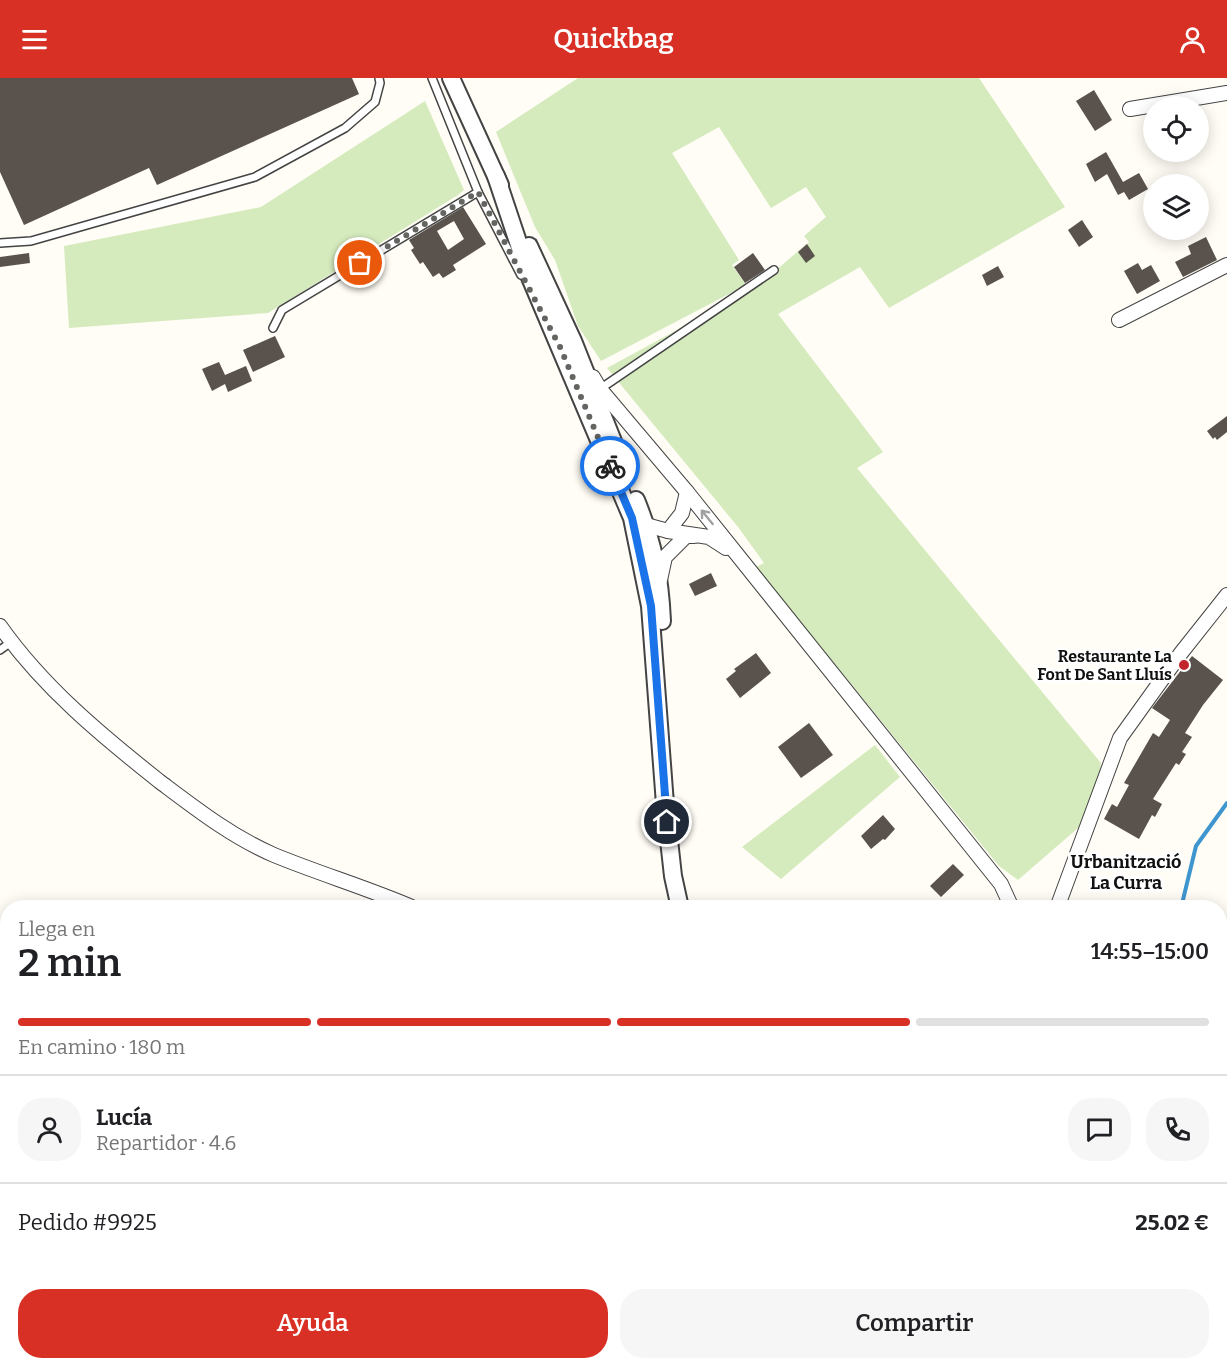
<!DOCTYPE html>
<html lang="es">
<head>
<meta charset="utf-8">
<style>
	:root { --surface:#fff; --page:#f6f6f6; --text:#202124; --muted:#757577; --line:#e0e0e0; --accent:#d93025 }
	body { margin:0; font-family:Bitter,serif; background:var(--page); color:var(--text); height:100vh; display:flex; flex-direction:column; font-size:22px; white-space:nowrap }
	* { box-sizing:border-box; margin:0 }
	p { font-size:20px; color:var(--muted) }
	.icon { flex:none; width:33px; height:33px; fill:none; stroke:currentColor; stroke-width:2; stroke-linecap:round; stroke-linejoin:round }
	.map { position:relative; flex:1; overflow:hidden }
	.details { position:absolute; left:0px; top:822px; width:1227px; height:470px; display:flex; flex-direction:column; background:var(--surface); border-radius:24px 24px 0 0; box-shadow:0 3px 15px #0003 }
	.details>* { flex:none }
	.fabs { position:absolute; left:1143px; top:18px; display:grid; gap:12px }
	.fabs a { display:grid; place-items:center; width:66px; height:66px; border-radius:50%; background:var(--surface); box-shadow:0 3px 15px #0003; font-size:30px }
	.pin { position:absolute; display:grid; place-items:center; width:51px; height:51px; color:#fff; margin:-26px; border:3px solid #fff; border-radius:50%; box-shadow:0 2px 6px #0007 }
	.courier { position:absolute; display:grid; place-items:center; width:60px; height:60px; margin:-30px; border:4px solid #1a73e8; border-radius:50%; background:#fff; color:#222; box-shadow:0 2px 8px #0007 }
	.overview em { font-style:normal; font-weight:600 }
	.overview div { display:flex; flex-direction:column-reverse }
	.overview { display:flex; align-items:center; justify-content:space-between; height:102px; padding:0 18px }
	h1 { font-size:39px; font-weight:600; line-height:45px }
	.bar { display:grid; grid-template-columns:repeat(4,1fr); gap:9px 6px; align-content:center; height:72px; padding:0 18px }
	.bar i { height:8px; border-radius:4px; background:var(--line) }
	.bar .current { background:var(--accent) }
	.bar p { grid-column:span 4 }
	.line { display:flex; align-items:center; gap:15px; padding:0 18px; border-top:2px solid var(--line) }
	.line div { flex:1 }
	.round { display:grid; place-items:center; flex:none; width:63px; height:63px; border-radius:24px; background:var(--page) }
	.cta { display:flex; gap:12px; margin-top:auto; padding:12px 18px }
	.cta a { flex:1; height:69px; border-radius:24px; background:var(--accent); color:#fff; font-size:24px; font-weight:600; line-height:69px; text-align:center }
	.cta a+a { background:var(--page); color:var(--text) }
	header { display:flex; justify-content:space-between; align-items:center; height:78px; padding:0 18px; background:var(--accent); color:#fff; font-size:27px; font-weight:600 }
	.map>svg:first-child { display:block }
</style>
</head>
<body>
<header><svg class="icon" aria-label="menu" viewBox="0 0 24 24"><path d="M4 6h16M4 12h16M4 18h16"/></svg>Quickbag<svg class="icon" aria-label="person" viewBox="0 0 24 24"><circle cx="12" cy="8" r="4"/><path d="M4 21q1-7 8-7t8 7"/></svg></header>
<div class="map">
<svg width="1227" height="1291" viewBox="0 0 1227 1291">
	<rect width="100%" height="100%" fill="#fffdf5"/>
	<g fill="#d5ebbd">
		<path d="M578,0H979L1065,129L889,230L860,189L778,236L883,374L857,390L1101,685L1098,709L1085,744L1018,802L999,788L756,489L764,485L738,449L607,290L756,209L809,164L804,158L826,139L806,109L771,130L719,49L672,75L739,182L732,187L746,207L601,283L578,248L555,182L535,149L496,54Z"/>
		<path d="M425,23L464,112L458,117L268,235L69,250L64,168L261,129Z"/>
		<path d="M875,667L900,699L781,801L742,769Z"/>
	</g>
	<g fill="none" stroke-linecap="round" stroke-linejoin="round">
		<g stroke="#3f96cf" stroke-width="4">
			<path d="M1181,830L1196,768L1227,725"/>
			<path d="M1220,1185L1227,1194"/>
		</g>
	</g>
	<g fill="#5a524d" fill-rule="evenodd">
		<path d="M0,0H352L359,16L157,107L149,90L24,147L0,94Z"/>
		<path d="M1094,12L1112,42L1095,53L1076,23Z"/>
		<path d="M1106,74L1123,104L1139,95L1148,111L1129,122L1124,114L1118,117L1107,96L1095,104L1086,86Z"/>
		<path d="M463,129L486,166L453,187L456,192L443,200L439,195L433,199L423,184L420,186L411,172L414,170L409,162ZM454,143L464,161L448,172L437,153Z"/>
		<path d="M1082,142L1093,159L1079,169L1068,152Z"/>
		<path d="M1206,159L1217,182L1183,199L1175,184L1191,176L1188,168Z"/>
		<path d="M807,166L815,178L806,185L798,174Z"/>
		<path d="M29,175L30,185L0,189V179Z"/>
		<path d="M753,175L765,192L745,205L734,189Z"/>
		<path d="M1138,185L1142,192L1151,187L1160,203L1137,216L1124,193Z"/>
		<path d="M998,188L1004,199L987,208L982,197Z"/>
		<path d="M275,258L285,279L253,294L243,272Z"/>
		<path d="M219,284L225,297L246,288L252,303L228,314L225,306L212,313L202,291Z"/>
		<path d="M1227,338V354L1217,362L1215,359L1213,361L1207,353Z"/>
		<path d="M711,495L717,508L695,518L689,506Z"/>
		<path d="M756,575L771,595L740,620L726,601L736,593L734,591Z"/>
		<path d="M1192,578L1223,602L1203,627L1185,655L1192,659L1182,674L1186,676L1179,687L1176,685L1153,721L1162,726L1155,739L1152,737L1139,761L1104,741L1112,726L1117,729L1129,707L1124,705L1153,655L1159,659L1170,642L1152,630Z"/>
		<path d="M809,645L833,677L801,700L778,669Z"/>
		<path d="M883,737L895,751L885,762L883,761L871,771L861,758Z"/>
		<path d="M953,786L964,797L941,819L930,808Z"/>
	</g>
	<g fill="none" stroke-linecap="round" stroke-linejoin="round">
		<defs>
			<g id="service">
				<path d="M432,0L478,114L521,197"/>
				<path d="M0,165L31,163L255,99L345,50L375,24L380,5L379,0"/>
				<path d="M273,250L282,232L478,114"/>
				<path d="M600,311L774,192"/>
				<path d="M0,572L11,564"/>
			</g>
			<g id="minor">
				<path d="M1130,31L1227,15"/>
				<path d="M1119,242L1227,187"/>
				<path d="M593,299L600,311L687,414L1001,806L1012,830"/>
				<path d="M639,445L668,453L709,459L726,470"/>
				<path d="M668,453L682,435L687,414"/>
				<path d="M660,502L665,479L686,458H694"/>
				<path d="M0,548C43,609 101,657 159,703C195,730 232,759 274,777C320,796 368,810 414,830"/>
				<path d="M1057,830L1120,660L1181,575L1227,517"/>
				<path d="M1220,1246L1227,1249"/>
				<path d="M892,1291L897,1284"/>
			</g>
			<g id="tertiary">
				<path d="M451,0L500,107"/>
				<path d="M496,98L529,197L632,440L650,528L665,726L673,798L680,830"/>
				<path d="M529,168L573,263L618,376"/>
				<path d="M636,422C653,464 660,498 662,543"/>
			</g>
			<g id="secondary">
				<path d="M849,1284L858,1291"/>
				<path d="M771,1291L783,1284"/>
			</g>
			<g id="motorway">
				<path d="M0,1015L8,1024"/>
				<path d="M0,1066L8,1077"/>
				<path d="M177,1284L182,1291"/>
				<path d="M239,1284L248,1291"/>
			</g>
		</defs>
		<use href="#service" stroke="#444" stroke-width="10"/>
		<use href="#minor" stroke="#444" stroke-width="16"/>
		<use href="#tertiary" stroke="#444" stroke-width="20"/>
		<use href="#secondary" stroke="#333" stroke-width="22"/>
		<use href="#motorway" stroke="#222" stroke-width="28"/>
		<use href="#service" stroke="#fff" stroke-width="7"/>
		<use href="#minor" stroke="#fff" stroke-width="14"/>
		<use href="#tertiary" stroke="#fff" stroke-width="16"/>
		<use href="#secondary" stroke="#fff6b0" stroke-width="20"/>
		<use href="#motorway" stroke="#f5a25d" stroke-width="26"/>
	</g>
	<defs><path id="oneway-shaft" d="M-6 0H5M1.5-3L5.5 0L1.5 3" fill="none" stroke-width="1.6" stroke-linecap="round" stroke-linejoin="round" transform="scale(1.5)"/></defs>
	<use stroke="#a0a0a0" href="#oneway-shaft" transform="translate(707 439) rotate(-129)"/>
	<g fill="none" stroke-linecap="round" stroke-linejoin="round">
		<path stroke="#646461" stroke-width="6" stroke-dasharray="0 10.8" d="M360,185L478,114L560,269L610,388"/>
		<path stroke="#1a73e8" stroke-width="8" d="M610,388L632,440L651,528L667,744"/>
	</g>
	<circle fill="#c4262e" stroke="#fff" stroke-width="2" cx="1184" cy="587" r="6"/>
	<g text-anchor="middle" stroke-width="6" stroke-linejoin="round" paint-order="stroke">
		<g font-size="16" font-weight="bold" fill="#111" stroke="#fff" text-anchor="end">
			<text x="1172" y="584">Restaurante La<tspan x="1172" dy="18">Font De Sant Lluís</tspan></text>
		</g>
		<g font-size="18" font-weight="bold" fill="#111" stroke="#fff">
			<text x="1126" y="790">Urbanització<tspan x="1126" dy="21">La Curra</tspan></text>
		</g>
	</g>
</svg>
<div class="fabs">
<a><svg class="icon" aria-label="locate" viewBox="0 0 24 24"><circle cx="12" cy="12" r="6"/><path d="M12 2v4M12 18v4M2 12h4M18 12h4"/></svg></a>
<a><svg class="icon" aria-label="layers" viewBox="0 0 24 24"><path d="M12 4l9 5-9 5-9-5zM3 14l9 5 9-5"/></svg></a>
</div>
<div class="pin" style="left:360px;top:185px;background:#ea580c"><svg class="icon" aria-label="bag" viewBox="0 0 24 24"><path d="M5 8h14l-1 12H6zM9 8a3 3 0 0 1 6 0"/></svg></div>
<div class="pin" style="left:667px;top:744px;background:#1f2937"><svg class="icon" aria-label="home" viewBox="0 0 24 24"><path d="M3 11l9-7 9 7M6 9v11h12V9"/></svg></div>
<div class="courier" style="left:610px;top:388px"><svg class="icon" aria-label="bike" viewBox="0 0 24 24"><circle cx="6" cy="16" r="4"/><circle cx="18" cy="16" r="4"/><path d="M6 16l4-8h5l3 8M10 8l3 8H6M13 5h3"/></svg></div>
<section class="details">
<div class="overview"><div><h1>2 min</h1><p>Llega en</p></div><em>14:55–15:00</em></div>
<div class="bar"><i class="current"></i><i class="current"></i><i class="current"></i><i></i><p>En camino · 180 m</p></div>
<div class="line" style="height:108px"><a class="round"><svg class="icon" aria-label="person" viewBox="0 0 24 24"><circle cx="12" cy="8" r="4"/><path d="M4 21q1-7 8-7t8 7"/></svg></a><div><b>Lucía</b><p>Repartidor · 4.6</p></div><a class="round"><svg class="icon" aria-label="chat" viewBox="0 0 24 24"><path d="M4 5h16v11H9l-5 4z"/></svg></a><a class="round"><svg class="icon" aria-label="phone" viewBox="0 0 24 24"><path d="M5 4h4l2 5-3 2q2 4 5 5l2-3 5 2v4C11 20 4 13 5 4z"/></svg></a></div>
<div class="line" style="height:78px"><div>Pedido #9925</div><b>25.02 €</b></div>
<div class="cta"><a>Ayuda</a><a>Compartir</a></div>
</section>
</div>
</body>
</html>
